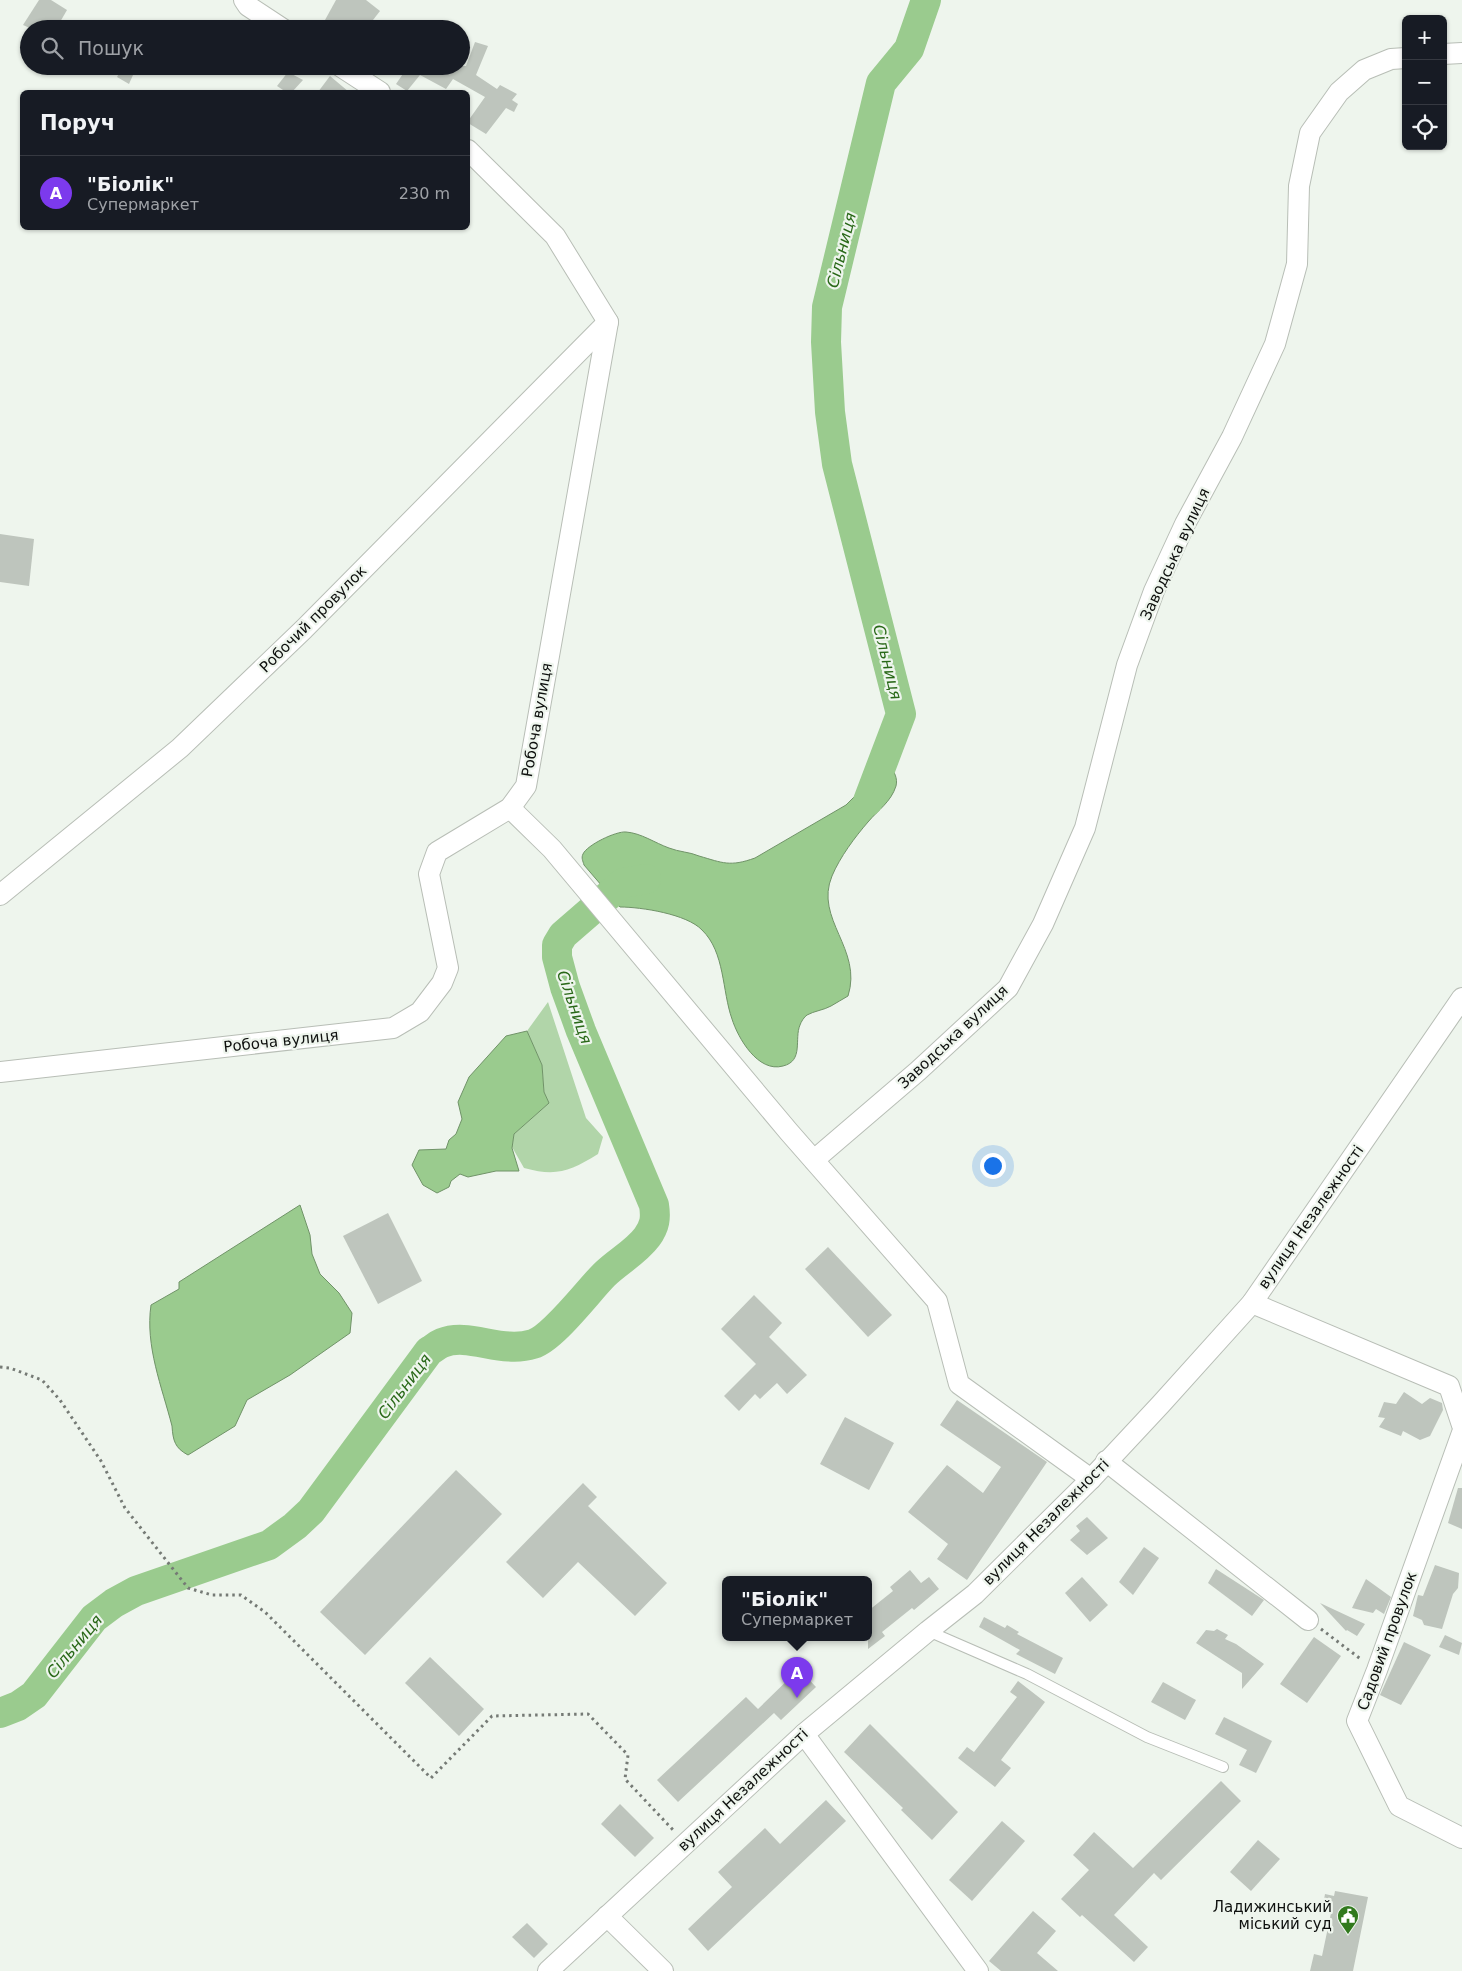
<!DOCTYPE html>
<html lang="uk">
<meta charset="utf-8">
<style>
:root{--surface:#171b24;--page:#242831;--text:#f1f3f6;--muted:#9ea1a6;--line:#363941;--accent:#7c3aed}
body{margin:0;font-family:"DejaVu Sans",sans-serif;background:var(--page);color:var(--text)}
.controls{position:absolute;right:15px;top:15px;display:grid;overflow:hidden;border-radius:8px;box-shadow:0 1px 4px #0004}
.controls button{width:45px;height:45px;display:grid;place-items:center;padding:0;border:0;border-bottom:1px solid var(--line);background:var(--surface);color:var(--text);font:25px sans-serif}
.you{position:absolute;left:992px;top:1165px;width:18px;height:18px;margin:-12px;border:4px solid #fff;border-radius:50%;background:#1a73e8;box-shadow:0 0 0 8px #1a73e833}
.badge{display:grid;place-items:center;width:32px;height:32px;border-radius:50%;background:var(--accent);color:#fff;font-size:16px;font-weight:700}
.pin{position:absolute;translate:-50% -41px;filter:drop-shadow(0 1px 2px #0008)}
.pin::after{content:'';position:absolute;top:26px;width:18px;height:15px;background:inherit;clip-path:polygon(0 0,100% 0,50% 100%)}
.popup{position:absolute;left:722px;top:1576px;width:150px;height:65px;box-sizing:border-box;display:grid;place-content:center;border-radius:8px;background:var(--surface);filter:drop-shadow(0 1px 4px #0005);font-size:16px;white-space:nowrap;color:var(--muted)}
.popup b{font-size:19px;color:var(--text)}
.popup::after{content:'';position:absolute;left:50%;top:100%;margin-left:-10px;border:10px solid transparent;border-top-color:var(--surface)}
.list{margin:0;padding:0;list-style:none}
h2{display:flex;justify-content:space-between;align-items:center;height:65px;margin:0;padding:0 20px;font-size:21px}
h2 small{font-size:16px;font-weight:400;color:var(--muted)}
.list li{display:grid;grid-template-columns:32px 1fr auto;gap:15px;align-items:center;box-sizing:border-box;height:75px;padding:0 20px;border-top:1px solid var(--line)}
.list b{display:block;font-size:19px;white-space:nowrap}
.list p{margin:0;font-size:16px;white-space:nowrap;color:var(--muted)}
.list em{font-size:16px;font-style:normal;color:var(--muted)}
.icon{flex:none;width:28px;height:28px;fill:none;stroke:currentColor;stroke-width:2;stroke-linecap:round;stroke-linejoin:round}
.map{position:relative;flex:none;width:1462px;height:1971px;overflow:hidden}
.search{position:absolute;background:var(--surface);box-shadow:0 1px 4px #0004;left:20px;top:20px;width:450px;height:55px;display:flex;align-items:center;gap:12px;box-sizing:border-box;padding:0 18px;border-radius:28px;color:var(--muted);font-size:19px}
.panel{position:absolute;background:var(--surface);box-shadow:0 1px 4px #0004;left:20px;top:90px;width:450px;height:140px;border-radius:8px}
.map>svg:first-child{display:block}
.green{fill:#b1d5a9}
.water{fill:#9acb8e;stroke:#709368}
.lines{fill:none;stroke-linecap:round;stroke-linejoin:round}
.river{stroke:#9acb8e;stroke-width:30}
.building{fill:#bec5bd}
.lane-casing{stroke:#b8beb6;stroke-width:12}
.street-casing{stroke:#b8beb6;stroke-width:22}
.path{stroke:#757a75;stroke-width:3;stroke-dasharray:2.5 4;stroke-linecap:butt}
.lane{stroke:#fff;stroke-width:10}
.street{stroke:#fff;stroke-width:20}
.labels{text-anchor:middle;stroke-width:4.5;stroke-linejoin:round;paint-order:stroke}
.street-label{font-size:15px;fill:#0e100e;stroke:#eef5ed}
.poi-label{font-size:15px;fill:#0e100e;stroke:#eef5ed;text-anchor:end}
.water-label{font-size:16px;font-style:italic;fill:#296818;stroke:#eef5ed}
</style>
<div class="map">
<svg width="1462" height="1971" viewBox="0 0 1462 1971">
<rect width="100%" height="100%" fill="#eef5ed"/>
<path class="green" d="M548 1002 586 1118 603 1137 598 1154C570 1171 557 1177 524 1168L512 1147 514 1134 549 1103 544 1092 542 1065 527 1031Z"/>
<g class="water">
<path d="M880 761 890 765C894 772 898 778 896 786 891 802 878 810 868 822 855 837 840 857 832 876 814 919 863 949 848 996 842 999 837 1003 831 1006 824 1010 814 1011 807 1015 804 1017 801 1022 800 1025 794 1039 804 1061 783 1066 758 1073 738 1038 732 1019 722 991 725 952 702 930 687 914 641 907 620 907L584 865C583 861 581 858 583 854 587 845 616 831 626 832 641 833 655 843 669 848 679 852 690 852 699 856 723 863 730 867 755 858L846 805 864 787 875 765Z"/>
<polygon points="527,1031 542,1065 544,1092 549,1103 514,1134 512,1148 519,1171 496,1171 468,1177 460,1174 451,1181 449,1187 437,1193 423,1185 412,1165 419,1150 446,1149 449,1140 456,1134 462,1119 458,1102 469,1077 506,1036"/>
<path d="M300 1205 310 1235 312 1254 320 1274 339 1293 352 1313 350 1333 290 1375 247 1400 235 1426 188 1455C175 1448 173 1441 172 1426 162 1387 145 1346 151 1305L179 1289V1282Z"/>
</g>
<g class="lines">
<g class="river">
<polyline points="868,801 901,714 837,464 830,412 826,342 827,307 881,83 909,49 926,0"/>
<path d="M0 1713 18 1706 34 1695 94 1618 114 1603 136 1591 269 1545 295 1526 311 1511 429 1351C433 1349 437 1345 442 1343 469 1332 501 1354 533 1344 553 1338 588 1291 604 1275 617 1262 636 1252 647 1237 655 1226 656 1218 654 1205L581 1031 565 987 557 957V945L563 935 623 883 646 879"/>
</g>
</g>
<g class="building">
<polygon points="39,0 51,0 67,10 56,29 32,29 23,25"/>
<polygon points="336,0 366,0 380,11 366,29 351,29 325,20"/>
<polygon points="475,42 488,46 476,75 497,89 500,85 517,94 512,100 518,104 514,112 506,108 486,134 468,123 468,121 485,97 453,79 446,89 420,75 407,91 396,84 407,68 404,66 466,66"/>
<polygon points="123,66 137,66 129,84 117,77"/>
<polygon points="288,72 303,80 292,92 286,92 277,86"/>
<polygon points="330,76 349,92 318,92"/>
<polygon points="0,534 34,539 29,586 0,582"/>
<polygon points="388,1213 422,1281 378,1304 343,1236"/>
<polygon points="828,1247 892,1315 868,1337 805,1269"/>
<polygon points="754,1295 782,1323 769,1337 807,1375 787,1394 777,1383 760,1399 755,1394 739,1411 724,1396 756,1364 721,1329"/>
<polygon points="1404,1392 1422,1404 1430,1398 1442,1403 1443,1410 1430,1436 1420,1440 1403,1431 1401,1436 1379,1427 1385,1418 1378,1417 1384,1402 1396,1404"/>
<polygon points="957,1400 1047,1462 967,1580 937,1559 948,1544 908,1512 947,1465 983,1493 1001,1467 940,1425"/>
<polygon points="845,1417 894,1443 869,1490 820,1464"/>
<polygon points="456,1470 502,1514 365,1655 320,1612"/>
<polygon points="583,1483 597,1497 588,1506 667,1583 635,1616 578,1562 543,1598 506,1562"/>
<polygon points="1458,1488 1462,1488 1462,1529 1448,1523"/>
<polygon points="1087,1517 1108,1538 1087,1555 1070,1540 1080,1531 1076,1526"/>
<polygon points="1144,1547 1159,1558 1133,1595 1119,1582"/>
<polygon points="1435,1565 1459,1573 1458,1588 1453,1594 1442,1629 1424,1625 1422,1620 1413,1616 1418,1595 1423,1596"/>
<polygon points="1216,1569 1264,1600 1252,1616 1208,1583"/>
<polygon points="910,1570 921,1583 929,1577 939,1589 914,1610 912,1608 882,1632 885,1636 868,1649 868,1611 893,1591 890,1587"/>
<polygon points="1082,1577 1108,1605 1090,1622 1065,1593"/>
<polygon points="1366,1579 1391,1597 1384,1614 1376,1609 1373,1613 1352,1608"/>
<polygon points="1320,1603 1365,1624 1357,1636 1347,1630 1346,1631"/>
<polygon points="984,1617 1005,1628 1007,1625 1019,1632 1017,1634 1063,1658 1055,1674 1016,1654 1020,1650 979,1627"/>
<polygon points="1217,1629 1228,1635 1225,1639 1236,1644 1264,1664 1242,1689 1242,1673 1196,1643 1206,1630 1214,1631"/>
<polygon points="1445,1635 1462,1643 1459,1655 1439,1647"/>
<polygon points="1314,1637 1341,1656 1307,1703 1280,1684"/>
<polygon points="1404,1642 1431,1655 1401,1705 1380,1695"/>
<polygon points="430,1657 484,1709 459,1736 405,1683"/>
<polygon points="799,1669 816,1687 781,1720 774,1713 678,1802 657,1780 746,1697 758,1709"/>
<polygon points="1018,1681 1045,1702 1001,1760 1011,1768 995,1787 958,1758 967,1747 974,1752 1017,1697 1010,1692"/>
<polygon points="1163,1682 1196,1700 1185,1720 1151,1702"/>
<polygon points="1224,1717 1272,1741 1256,1773 1239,1765 1247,1750 1215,1734"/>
<polygon points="870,1724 958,1812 932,1840 901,1810 903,1808 844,1752"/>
<polygon points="1221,1781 1241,1801 1161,1880 1154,1873 1114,1915 1148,1947 1134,1962 1082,1915 1080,1917 1061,1899 1089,1870 1073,1855 1094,1832 1133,1868"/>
<polygon points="826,1800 846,1821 708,1951 688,1929 732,1887 718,1872 765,1828 780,1844"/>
<polygon points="620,1804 654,1838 635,1857 601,1824"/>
<polygon points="1002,1821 1025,1841 972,1901 949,1880"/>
<polygon points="1258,1840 1280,1859 1251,1891 1230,1872"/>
<polygon points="1335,1891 1368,1897 1353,1971 1310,1971 1314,1954 1322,1956 1331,1913 1322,1911 1325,1894 1334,1896"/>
<polygon points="1033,1911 1056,1931 1037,1953 1058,1971 1001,1971 989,1961"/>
<polygon points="527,1923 548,1944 534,1958 512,1937"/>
</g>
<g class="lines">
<g class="lane-casing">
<polyline id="lane" points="928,1631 1027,1674 1147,1737 1223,1767"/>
</g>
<g class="street-casing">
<g id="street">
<polyline points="244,0 248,6 283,29"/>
<polyline points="1443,54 1462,53"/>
<polyline points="340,66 380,92"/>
<polyline points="510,808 552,849 789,1132 937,1301 959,1384 1091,1479"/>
<polyline points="0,895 180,748 304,629 608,322"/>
<polyline points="0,1072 393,1028 420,1012 442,983 448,968 429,874 437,852 510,808 526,786 608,322 555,236 468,150"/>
<polyline points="814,1160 918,1071 1008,988 1043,924 1085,828 1127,665 1154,591 1185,524 1232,437 1275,344 1297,264 1299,186 1310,133 1339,92 1364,70 1391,59 1406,58"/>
<polyline points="1252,1303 1449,1386 1462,1425"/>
<polyline points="1462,1433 1377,1670 1357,1721 1399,1806 1462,1838"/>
<polyline points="1106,1461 1308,1620"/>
<polyline points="804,1734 978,1971"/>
<polyline points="607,1916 663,1971"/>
<polyline points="548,1971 804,1734 928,1631 975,1594 1091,1479 1161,1404 1252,1303 1462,998"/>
</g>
</g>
<g class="path">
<polyline points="0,1367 10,1368 42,1380 60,1400 101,1461 125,1508 188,1588 212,1595 241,1595 265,1612 431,1778 492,1716 588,1714 628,1755 625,1779 675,1832"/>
<polyline points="1321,1629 1362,1660"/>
</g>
<use href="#lane" class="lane"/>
<use href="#street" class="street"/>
</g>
<defs>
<g id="civic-pin" transform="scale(1.125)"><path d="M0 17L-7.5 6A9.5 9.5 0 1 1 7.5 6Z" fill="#31791d" stroke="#eef5ed"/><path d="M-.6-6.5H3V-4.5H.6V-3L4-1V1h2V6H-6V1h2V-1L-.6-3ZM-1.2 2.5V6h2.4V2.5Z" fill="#fff"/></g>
</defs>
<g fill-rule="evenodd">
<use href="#civic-pin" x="1348" y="1916"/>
</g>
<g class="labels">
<g class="street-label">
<text transform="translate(1175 554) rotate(-65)" y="5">Заводська вулиця</text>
<text transform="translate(313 619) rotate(-45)" y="5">Робочий провулок</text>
<text transform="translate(537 720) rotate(-80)" y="5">Робоча вулиця</text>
<text transform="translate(953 1037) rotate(-43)" y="5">Заводська вулиця</text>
<text transform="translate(281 1041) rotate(-6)" y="5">Робоча вулиця</text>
<text transform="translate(1311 1217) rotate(-55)" y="5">вулиця Незалежності</text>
<text transform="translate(1046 1522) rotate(-45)" y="5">вулиця Незалежності</text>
<text transform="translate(1387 1641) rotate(-70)" y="5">Садовий провулок</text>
<text transform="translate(743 1790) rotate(-43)" y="5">вулиця Незалежності</text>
</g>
<g class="poi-label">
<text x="1332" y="1912">Ладижинський<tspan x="1332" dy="17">міський суд</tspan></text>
</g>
<g class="water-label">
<text transform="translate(841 250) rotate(-76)" y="6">Сільниця</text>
<text transform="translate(888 662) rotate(76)" y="6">Сільниця</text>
<text transform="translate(575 1007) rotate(71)" y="6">Сільниця</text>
<text transform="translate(404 1386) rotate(-53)" y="6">Сільниця</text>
<text transform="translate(74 1646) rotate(-50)" y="6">Сільниця</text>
</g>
</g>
</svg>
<div class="controls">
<button>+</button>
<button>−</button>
<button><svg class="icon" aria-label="locate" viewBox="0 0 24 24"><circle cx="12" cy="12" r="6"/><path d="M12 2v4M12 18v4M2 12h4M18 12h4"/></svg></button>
</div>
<div class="you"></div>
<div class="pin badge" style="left:797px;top:1698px">A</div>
<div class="popup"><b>&quot;Біолік&quot;</b>Супермаркет</div>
<div class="search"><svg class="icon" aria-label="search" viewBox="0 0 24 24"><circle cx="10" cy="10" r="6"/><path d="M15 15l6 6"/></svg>Пошук</div>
<section class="panel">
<h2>Поруч<small></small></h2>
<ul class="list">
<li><span class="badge">A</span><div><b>&quot;Біолік&quot;</b><p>Супермаркет</p></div><em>230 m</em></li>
</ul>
</section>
</div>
